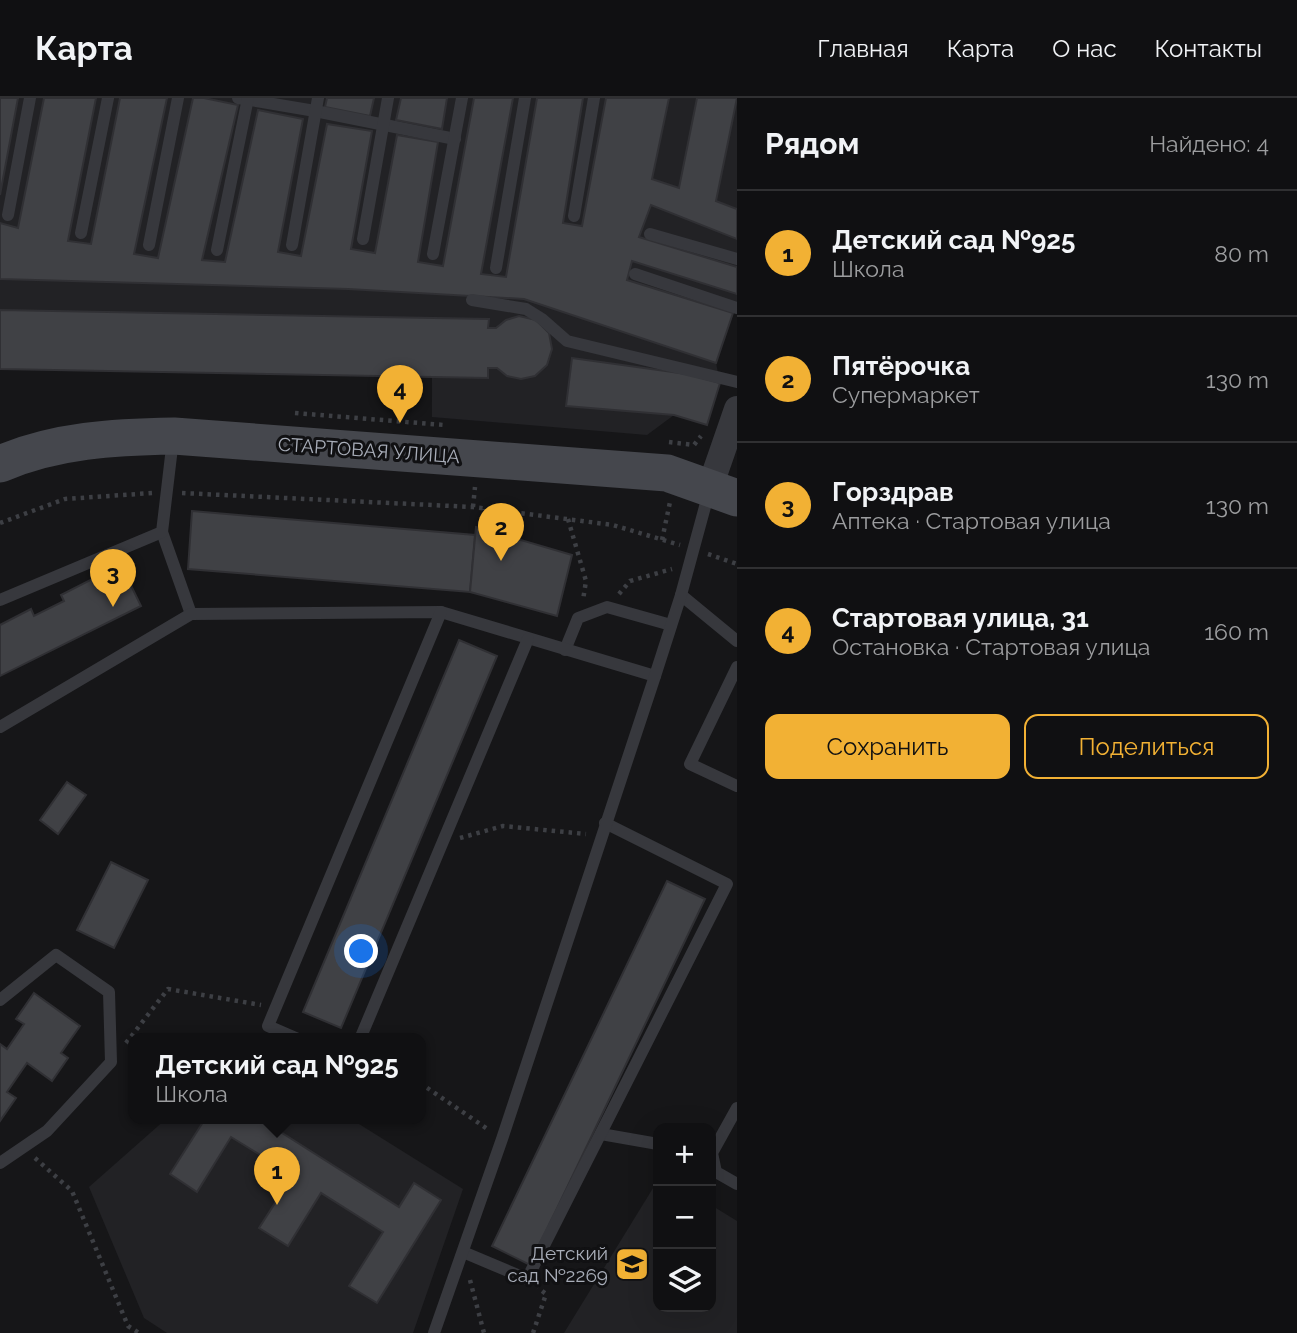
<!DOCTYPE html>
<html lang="ru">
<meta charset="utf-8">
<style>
:root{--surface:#101012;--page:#19191b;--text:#f1f3f6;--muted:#9c9d9f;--line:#303032;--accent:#f2b134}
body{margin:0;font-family:Raleway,sans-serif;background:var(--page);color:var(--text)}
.controls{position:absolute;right:21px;bottom:21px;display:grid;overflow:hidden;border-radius:14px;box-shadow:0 7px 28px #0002}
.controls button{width:63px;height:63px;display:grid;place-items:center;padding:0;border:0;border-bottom:2px solid var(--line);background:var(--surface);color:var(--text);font:35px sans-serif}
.you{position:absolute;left:362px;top:854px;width:24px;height:24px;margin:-18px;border:5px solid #fff;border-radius:50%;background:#1a73e8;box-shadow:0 0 0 10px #1a73e833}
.badge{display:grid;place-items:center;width:46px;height:46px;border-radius:50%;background:var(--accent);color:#111;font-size:23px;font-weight:700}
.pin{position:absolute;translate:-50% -58px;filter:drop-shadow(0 2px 4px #0008)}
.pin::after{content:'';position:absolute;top:37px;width:24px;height:21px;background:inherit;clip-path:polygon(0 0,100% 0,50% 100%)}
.popup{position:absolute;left:128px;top:935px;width:298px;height:91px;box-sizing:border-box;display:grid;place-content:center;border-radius:14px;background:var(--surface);filter:drop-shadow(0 2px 5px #0005);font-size:23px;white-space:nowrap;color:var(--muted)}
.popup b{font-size:26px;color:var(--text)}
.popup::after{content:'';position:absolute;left:50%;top:100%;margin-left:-14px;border:14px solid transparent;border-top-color:var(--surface)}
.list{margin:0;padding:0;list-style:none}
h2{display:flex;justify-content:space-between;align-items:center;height:91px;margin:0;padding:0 28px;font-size:30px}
h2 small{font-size:23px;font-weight:400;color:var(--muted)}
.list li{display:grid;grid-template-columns:46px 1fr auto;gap:21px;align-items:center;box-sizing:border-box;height:126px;padding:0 28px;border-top:2px solid var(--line)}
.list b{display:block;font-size:26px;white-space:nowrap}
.list p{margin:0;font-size:23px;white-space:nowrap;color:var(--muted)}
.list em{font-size:23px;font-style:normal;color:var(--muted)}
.actions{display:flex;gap:14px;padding:21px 28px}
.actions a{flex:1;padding:16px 0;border:2px solid var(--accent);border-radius:14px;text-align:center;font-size:24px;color:var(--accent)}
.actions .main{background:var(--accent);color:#111}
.icon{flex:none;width:38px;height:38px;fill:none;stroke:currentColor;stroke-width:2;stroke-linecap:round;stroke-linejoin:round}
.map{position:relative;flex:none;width:737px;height:1235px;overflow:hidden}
header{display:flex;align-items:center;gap:42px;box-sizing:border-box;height:98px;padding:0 35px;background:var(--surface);border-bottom:2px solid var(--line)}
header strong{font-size:33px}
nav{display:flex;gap:38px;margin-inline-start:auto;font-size:24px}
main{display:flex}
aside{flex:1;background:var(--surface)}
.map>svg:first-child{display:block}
.built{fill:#222225}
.building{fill:#404145;stroke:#303034;stroke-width:2}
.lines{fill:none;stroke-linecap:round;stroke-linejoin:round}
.path{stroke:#3d3f44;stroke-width:4.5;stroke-dasharray:3.5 5;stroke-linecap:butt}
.lane{stroke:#37383d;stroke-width:12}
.street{stroke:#37383d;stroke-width:26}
.secondary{stroke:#45474d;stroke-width:37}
.labels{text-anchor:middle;stroke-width:6;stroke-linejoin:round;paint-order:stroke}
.street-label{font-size:19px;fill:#a8adb8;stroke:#111113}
.poi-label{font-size:19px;fill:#a8adb8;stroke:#111113;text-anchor:end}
</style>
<header>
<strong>Карта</strong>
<nav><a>Главная</a><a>Карта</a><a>О нас</a><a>Контакты</a></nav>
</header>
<main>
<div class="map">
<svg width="737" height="1235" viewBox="0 0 737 1235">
<rect width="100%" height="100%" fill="#161618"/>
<g class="built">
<polygon points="0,0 737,0 737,204 716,265 720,285 707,327 674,317 647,337 432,319 432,278 0,271"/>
<polygon points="166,1021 351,1021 463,1091 413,1235 167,1235 144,1220 89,1089"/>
<polygon points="658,1082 658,1209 711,1209 711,1107 737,1123 737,1235 564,1235"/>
</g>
<g class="building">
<polygon points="0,0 18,0 0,97"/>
<polygon points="44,0 96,0 68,143 91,146 120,0 167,0 134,156 158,160 193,0 204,0 238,7 202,162 225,164 258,12 303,21 278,154 301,158 327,26 372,33 351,151 375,155 397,37 438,44 418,164 443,168 474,0 513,0 481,176 506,179 537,0 583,0 563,125 582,128 606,0 669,0 652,81 679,90 697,0 737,0 716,103 737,111 737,141 651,107 639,139 737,169 737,196 632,163 627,182 733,215 716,265 524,201 348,191 0,181 0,125 18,130"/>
<polygon points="327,0 374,0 370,18 325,9"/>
<polygon points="401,0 447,0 442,31 396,22"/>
<polygon points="0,212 489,221 488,230 496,230 506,222 519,218 536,222 549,235 552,251 547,267 535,278 521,281 507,278 497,270 488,270 488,280 0,271"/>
<polygon points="572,260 687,276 720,285 707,327 674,317 566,308"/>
<polygon points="192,413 475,437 470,494 188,471"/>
<polygon points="476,429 572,457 557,518 470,494"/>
<polygon points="124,473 141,508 0,578 0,527 31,511 34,518 64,503 61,497 100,477 103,483"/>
<polygon points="459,542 497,558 341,930 303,914"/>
<polygon points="67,684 86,697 58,736 40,722"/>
<polygon points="111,764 148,782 114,850 77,832"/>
<polygon points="667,783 705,801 530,1167 492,1148"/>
<polygon points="34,895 80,928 61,955 68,960 52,983 27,965 7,994 16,1000 0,1023 0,946 7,951 24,926 16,921"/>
<polygon points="205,1021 260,1021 399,1109 414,1085 441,1102 377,1205 349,1188 383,1134 321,1095 288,1148 259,1130 293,1077 231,1039 197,1094 170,1076"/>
</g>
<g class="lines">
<g class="path">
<polyline points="295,315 444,327"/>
<polyline points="669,344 694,347 701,338"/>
<polyline points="182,395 473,409 613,427 680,447"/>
<polyline points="473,409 475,389"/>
<polyline points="568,421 586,483 583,502"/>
<polyline points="0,425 65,401 152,395"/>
<polyline points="482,429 484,411"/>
<polyline points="662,442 670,404"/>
<polyline points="708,456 737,466"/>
<polyline points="619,496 630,483 672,471"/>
<polyline points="460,740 503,728 586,736"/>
<polyline points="126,945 168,891 261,907"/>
<polyline points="420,985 489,1032"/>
<polyline points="35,1060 72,1093 128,1228 139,1235"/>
<polyline points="470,1182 484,1235"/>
<polyline points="533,1235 546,1196 538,1190"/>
</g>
<g class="lane">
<polyline points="238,0 315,13 455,41"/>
<polyline points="8,117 30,0"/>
<polyline points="574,118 594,0"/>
<polyline points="81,135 108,0"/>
<polyline points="650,136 737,161"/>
<polyline points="363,141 388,0"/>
<polyline points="149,147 178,0"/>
<polyline points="292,147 318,0"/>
<polyline points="217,152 248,0"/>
<polyline points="433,156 462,0"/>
<polyline points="496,170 525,0"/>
<polyline points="635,176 737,210"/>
<polyline points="472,202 526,211 542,221 567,243 737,284"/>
<polyline points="162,434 191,516"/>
<polyline points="681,497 737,543"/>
<polyline points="0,502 162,434 173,341"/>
<polyline points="565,552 578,520 607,509 671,527"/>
<polyline points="737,569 690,666 737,688"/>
<polyline points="0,629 191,516 441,514 655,578"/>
<polyline points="0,902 56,857 109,894 111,964 47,1033 0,1065"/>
<polyline points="298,941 268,928 441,514"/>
<polyline points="360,941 528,541"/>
<polyline points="737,1010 712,1055 716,1074 737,1086"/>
<polyline points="601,1036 658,1046"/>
<polyline points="463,1154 527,1181 727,786 605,725"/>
<polyline points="434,1235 502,1041 655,578 681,497 709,394"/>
</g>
<polyline class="street" points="710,389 737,311"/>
<path class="secondary" d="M0 366C55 342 115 339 174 338L667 375 737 400"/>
</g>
<defs>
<g id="school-square" transform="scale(1.75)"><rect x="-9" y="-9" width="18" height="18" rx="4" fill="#f2b134" stroke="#111113"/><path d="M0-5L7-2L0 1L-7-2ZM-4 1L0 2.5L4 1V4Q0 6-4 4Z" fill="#111"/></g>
</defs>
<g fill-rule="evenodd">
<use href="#school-square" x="632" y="1166"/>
</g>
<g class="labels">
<g class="street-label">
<text transform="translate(369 352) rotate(4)" y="7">СТАРТОВАЯ УЛИЦА</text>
</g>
<g class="poi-label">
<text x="608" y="1162">Детский<tspan x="608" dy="22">сад №2269</tspan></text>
</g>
</g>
</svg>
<div class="controls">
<button>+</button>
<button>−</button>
<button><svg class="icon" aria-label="layers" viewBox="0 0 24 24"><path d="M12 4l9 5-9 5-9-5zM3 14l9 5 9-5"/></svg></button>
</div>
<div class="you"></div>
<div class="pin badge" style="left:277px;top:1107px">1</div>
<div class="popup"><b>Детский сад №925</b>Школа</div>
<div class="pin badge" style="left:501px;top:463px">2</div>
<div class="pin badge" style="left:113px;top:509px">3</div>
<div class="pin badge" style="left:400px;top:325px">4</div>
</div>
<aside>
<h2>Рядом<small>Найдено: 4</small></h2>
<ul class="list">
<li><span class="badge">1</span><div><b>Детский сад №925</b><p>Школа</p></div><em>80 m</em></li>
<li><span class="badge">2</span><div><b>Пятёрочка</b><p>Супермаркет</p></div><em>130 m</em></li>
<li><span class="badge">3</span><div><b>Горздрав</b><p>Аптека · Стартовая улица</p></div><em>130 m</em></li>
<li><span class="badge">4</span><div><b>Стартовая улица, 31</b><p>Остановка · Стартовая улица</p></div><em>160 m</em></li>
</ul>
<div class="actions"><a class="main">Сохранить</a><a>Поделиться</a></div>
</aside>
</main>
